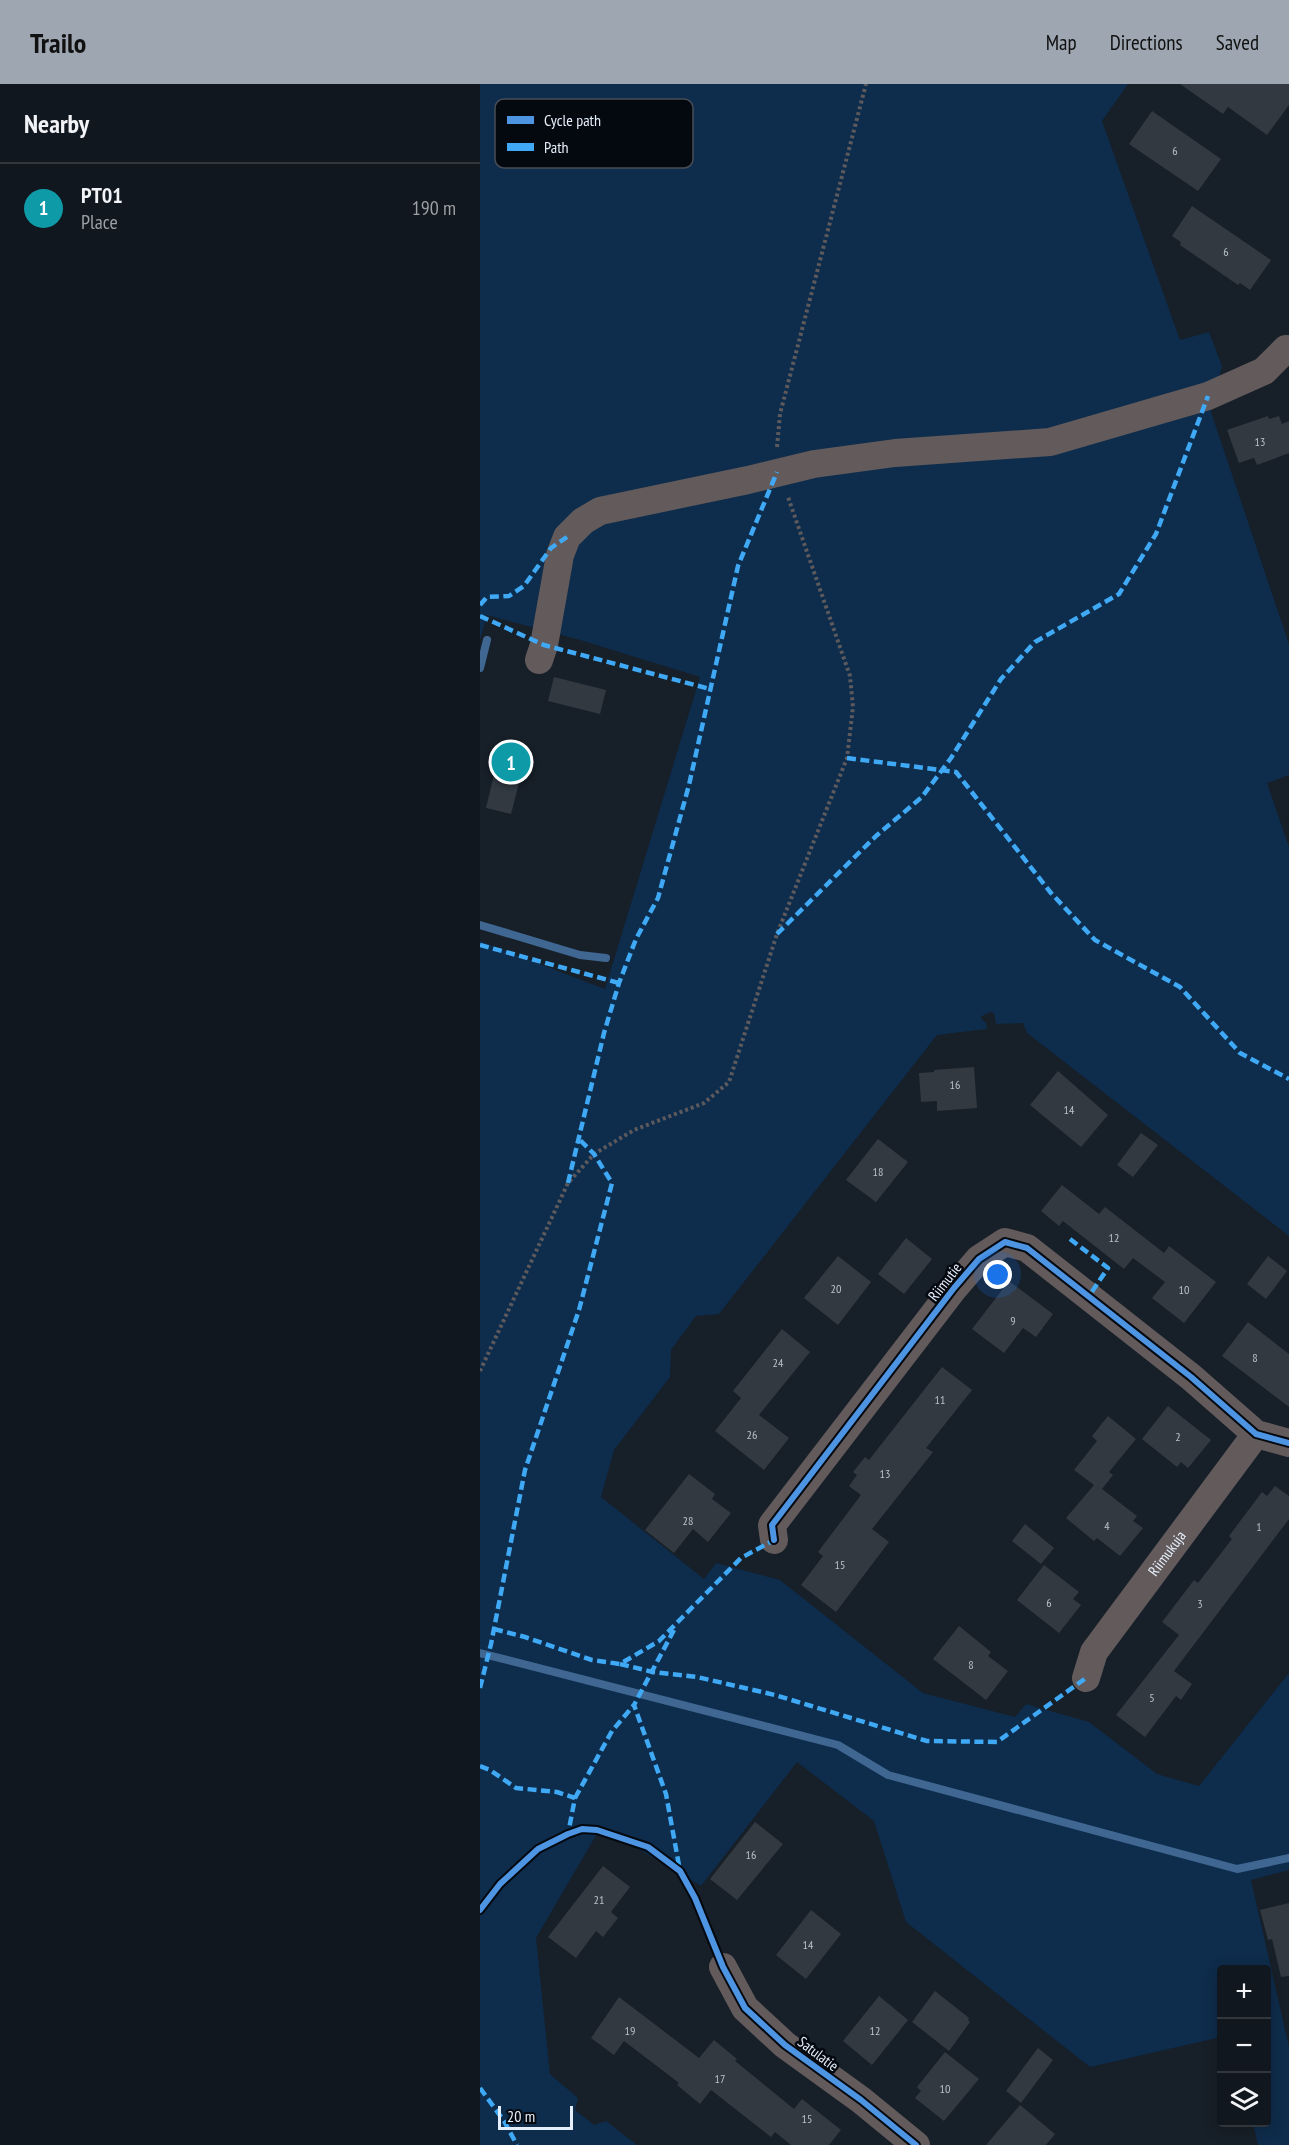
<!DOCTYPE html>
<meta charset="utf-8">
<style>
:root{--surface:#11171e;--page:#1e242b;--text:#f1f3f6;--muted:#9c9fa4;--line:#30363c;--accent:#9da6b1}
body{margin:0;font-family:"PT Sans Narrow",sans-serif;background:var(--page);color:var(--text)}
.controls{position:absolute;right:18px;bottom:18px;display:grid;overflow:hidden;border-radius:6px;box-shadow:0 3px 15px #0003}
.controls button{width:54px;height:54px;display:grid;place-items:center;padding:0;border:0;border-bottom:2px solid var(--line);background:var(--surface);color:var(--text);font:30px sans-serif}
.scale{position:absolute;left:18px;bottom:15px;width:75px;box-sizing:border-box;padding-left:6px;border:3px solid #e5effb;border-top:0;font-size:16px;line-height:21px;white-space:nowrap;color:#e5effb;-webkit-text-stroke:4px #04080f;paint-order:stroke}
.you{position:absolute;left:518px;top:1191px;width:21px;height:21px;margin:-15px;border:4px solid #fff;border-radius:50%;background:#1a73e8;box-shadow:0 0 0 9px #1a73e833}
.badge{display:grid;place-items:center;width:39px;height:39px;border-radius:50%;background:var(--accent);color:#fff;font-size:20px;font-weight:700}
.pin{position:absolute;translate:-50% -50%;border:3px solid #fff;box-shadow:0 2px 6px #0006}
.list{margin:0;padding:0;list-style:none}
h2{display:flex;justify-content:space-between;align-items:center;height:78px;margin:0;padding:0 24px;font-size:26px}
h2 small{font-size:20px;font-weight:400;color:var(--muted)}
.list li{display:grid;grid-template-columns:39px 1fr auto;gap:18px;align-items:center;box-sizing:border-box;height:90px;padding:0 24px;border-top:2px solid var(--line)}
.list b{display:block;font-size:22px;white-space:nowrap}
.list p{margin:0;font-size:20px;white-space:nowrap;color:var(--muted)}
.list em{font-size:20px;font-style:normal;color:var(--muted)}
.icon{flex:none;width:33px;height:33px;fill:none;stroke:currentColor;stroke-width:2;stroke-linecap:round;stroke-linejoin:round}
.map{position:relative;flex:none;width:809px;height:2061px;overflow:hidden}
header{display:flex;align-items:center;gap:36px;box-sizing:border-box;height:84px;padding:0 30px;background:var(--accent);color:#111}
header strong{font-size:28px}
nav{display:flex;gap:33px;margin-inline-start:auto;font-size:21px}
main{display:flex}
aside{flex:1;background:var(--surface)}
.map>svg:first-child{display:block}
.green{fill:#0e2c4b}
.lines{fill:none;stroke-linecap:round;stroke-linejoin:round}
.stream{stroke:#3f6792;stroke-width:8}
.building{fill:#323941}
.path{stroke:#5d5a5e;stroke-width:4;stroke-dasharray:3 3;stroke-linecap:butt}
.minor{stroke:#625a5b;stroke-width:28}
.quiet{stroke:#3fa9f5;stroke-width:4.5;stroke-dasharray:9 4.5;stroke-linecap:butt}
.cycleway-casing{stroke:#04080f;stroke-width:10}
.cycleway{stroke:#4d94e3;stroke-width:6}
.labels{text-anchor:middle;stroke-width:5;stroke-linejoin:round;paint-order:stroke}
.number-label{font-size:12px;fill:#b8c2cc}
.street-label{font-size:15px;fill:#e5effb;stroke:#04080f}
.key{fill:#04080f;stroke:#484d56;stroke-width:1.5}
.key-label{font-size:16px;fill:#e5effb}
</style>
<header>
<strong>Trailo</strong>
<nav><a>Map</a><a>Directions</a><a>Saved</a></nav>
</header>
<main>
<aside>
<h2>Nearby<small></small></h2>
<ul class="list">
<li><span class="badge" style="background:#0f9aa8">1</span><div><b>PT01</b><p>Place</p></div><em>190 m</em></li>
</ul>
</aside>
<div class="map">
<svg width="809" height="2061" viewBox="0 0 809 2061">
<rect width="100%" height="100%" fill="#171f28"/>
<polygon class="green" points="0,0 648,0 622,37 700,256 729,248 742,282 731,328 809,560 809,691 787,699 809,763 809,1152 547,949 543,939 516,940 514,929 510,928 500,933 506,939 507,945 457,951 239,1230 216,1232 191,1266 190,1293 134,1366 121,1413 224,1495 236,1479 300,1496 443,1609 535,1633 546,1620 609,1638 677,1690 719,1702 809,1589 809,1786 771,1796 809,1963 809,2061 778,2061 773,2039 786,2038 786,1886 742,1886 741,1953 610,1983 426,1838 394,1737 317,1678 221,1802 121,1743 56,1854 70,1990 98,2014 95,2026 114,2041 126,2037 157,2061 0,2061 0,857 125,905 220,593 100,556 7,531 0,556"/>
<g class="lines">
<g class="stream">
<polyline points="0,584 7,556"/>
<polyline points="0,841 100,871 126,874"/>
<polyline points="0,1569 358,1661 408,1691 757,1785 809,1774"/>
</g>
</g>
<g class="building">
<polygon points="700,0 809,0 809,21 787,51 748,23 743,30"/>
<polygon points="672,27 741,75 718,107 649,60"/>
<polygon points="712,122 791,176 770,206 760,199 758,201 700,161 701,158 692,152"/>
<polygon points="788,332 789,335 799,332 802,340 809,337 809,369 777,381 774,374 759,379 747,346"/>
<polygon points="74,593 126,606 120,630 68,617"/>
<polygon points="22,657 48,664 31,730 6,724"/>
<polygon points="494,983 497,1024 457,1027 457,1017 441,1018 439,989 454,988 454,986"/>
<polygon points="578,987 628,1031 601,1063 550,1021"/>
<polygon points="661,1049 678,1061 653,1093 637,1081"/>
<polygon points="398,1055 428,1078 396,1118 366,1096"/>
<polygon points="582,1101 619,1130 625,1123 684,1169 689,1162 736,1198 704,1239 672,1214 685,1198 653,1174 644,1185 583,1137 579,1142 561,1127"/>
<polygon points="426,1154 452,1175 424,1210 398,1190"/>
<polygon points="358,1172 391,1198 358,1241 324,1214"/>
<polygon points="788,1172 807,1187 786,1215 767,1200"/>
<polygon points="529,1197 573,1230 556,1253 543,1244 524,1269 492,1245"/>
<polygon points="768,1238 809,1270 809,1323 742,1272"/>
<polygon points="302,1245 330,1268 279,1331 309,1354 284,1386 235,1347 261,1314 253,1307"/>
<polygon points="462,1283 492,1306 446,1364 453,1368 392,1445 409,1458 356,1528 321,1501 343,1472 338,1468 381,1411 369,1402 377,1391 373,1388 385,1373 389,1376"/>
<polygon points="688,1322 731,1356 708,1384 701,1378 697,1383 662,1355"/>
<polygon points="628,1332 656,1355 629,1388 633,1391 622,1405 657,1432 653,1437 663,1444 640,1472 617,1454 614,1457 586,1434 614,1401 594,1386 617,1357 612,1352"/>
<polygon points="209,1390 235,1410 232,1415 251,1429 228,1458 213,1445 194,1469 165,1446"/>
<polygon points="795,1402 809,1412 809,1435 694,1587 712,1600 701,1616 696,1612 665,1653 636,1631 699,1551 682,1538 714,1496 718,1499 752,1455 749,1452 782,1408 787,1412"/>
<polygon points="545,1440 574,1464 561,1480 532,1457"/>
<polygon points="564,1481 599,1508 593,1515 601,1521 579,1549 537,1516"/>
<polygon points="479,1542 511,1568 508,1572 528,1587 506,1616 453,1575"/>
<polygon points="275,1738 303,1760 257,1816 230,1795"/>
<polygon points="123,1782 150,1803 131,1828 138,1834 123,1853 116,1847 96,1874 68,1853"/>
<polygon points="809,1819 809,1892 801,1893 792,1855 788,1856 780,1826"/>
<polygon points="331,1826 361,1850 326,1895 296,1871"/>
<polygon points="455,1907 489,1934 488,1936 490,1938 469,1967 432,1938"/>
<polygon points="399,1912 428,1936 392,1981 363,1957"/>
<polygon points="139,1913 219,1974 234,1956 257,1975 255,1977 314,2025 322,2015 361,2046 349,2061 311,2061 295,2048 291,2053 231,2006 220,2020 197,2001 199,1999 144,1957 134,1971 111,1954"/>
<polygon points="558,1964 573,1976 541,2019 526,2007"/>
<polygon points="465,1968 499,1995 464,2037 435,2014 441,2007 437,2003"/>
<polygon points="540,2021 575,2050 566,2061 506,2061"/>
</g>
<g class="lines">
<g class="path">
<polyline points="297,363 300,330 386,0"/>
<polyline points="0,1287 88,1099 114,1070 154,1046 224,1019 249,998 297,850 367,674 373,623 370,592 308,413"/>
</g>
<g class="minor">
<polyline points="59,576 64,561 80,471 87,453 103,437 120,427 268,396 334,380 415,369 570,358 728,312 784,287 806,265 809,265"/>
<polyline points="294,1456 292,1441 474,1204 499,1175 525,1158 547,1164 711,1293 776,1350 809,1359"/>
<path id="s1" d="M606 1594 614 1568 776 1350"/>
<polyline points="243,1883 265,1924 305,1961 381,2016 436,2061"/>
</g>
<g class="quiet">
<polyline points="0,521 7,513 29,512 44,502 71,464 87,453"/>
<polyline points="0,532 64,561 230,605"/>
<polyline points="367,674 476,688 571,809 615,856 700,903 760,969 809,995"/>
<polyline points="297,850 396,752 442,713 471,674 521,595 555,558 639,510 676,450 728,312"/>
<polyline points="0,861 139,899"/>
<polyline points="88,1099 124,949 139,899 156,855 178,814 209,701 258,482 297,388"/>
<polyline points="590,1155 628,1184 609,1212"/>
<polyline points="14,1545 45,1553 112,1576 140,1580 179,1557 261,1474 294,1456"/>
<polyline points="194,1546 154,1621 186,1710 200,1787"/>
<polyline points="140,1580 173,1588 217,1593 295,1611 447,1657 517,1658 606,1594"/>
<polyline points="0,1604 11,1560 45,1386 99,1226 132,1099 114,1070 99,1055"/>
<polyline points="0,1682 10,1686 36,1704 77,1708 95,1714 88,1750"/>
<polyline points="95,1714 132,1647 154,1621"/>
<polyline points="0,2004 24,2037 37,2061"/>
</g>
<g class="cycleway-casing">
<g id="cycleway">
<polyline points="294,1456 292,1441 474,1204 499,1175 525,1158 547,1164 711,1293 776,1350 809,1359"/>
<polyline points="0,1826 20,1800 58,1765 88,1750 102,1745 117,1746 168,1763 200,1787 215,1814 243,1883 265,1924 305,1961 381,2016 436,2061"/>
</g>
</g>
<use href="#cycleway" class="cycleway"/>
</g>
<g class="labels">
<g class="number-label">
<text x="695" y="71">6</text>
<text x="746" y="172">6</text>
<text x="780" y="362">13</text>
<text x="475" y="1005">16</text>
<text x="589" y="1030">14</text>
<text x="398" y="1092">18</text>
<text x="634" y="1158">12</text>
<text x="356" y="1209">20</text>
<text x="704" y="1210">10</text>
<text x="533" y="1241">9</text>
<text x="775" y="1278">8</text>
<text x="298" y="1283">24</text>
<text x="460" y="1320">11</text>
<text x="272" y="1355">26</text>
<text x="698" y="1357">2</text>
<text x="405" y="1394">13</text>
<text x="208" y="1441">28</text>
<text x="627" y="1446">4</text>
<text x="779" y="1447">1</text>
<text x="360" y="1485">15</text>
<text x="569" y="1523">6</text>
<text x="720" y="1524">3</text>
<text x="491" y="1585">8</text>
<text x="672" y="1618">5</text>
<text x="271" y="1775">16</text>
<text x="119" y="1820">21</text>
<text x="328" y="1865">14</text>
<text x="150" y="1951">19</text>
<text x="395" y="1951">12</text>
<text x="240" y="1999">17</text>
<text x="465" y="2009">10</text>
<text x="327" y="2039">15</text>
</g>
<g class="street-label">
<text transform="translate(465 1198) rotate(-52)" y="5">Riimutie</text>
<text dy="5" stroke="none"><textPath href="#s1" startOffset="150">Riimukuja</textPath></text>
<text transform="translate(338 1970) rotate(37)" y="5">Satulatie</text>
</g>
</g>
<rect x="15" y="15" width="198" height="69" rx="9" class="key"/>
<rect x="27" y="32" width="27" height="8" fill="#4d94e3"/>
<rect x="27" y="59" width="27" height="8" fill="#3fa9f5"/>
<g class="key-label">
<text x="64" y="42">Cycle path</text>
<text x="64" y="69">Path</text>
</g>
</svg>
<div class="controls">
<button>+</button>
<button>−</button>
<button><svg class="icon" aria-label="layers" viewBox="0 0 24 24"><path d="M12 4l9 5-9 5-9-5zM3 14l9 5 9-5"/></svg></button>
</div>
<div class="scale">20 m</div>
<div class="you"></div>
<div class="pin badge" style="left:31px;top:678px;background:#0f9aa8">1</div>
</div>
</main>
